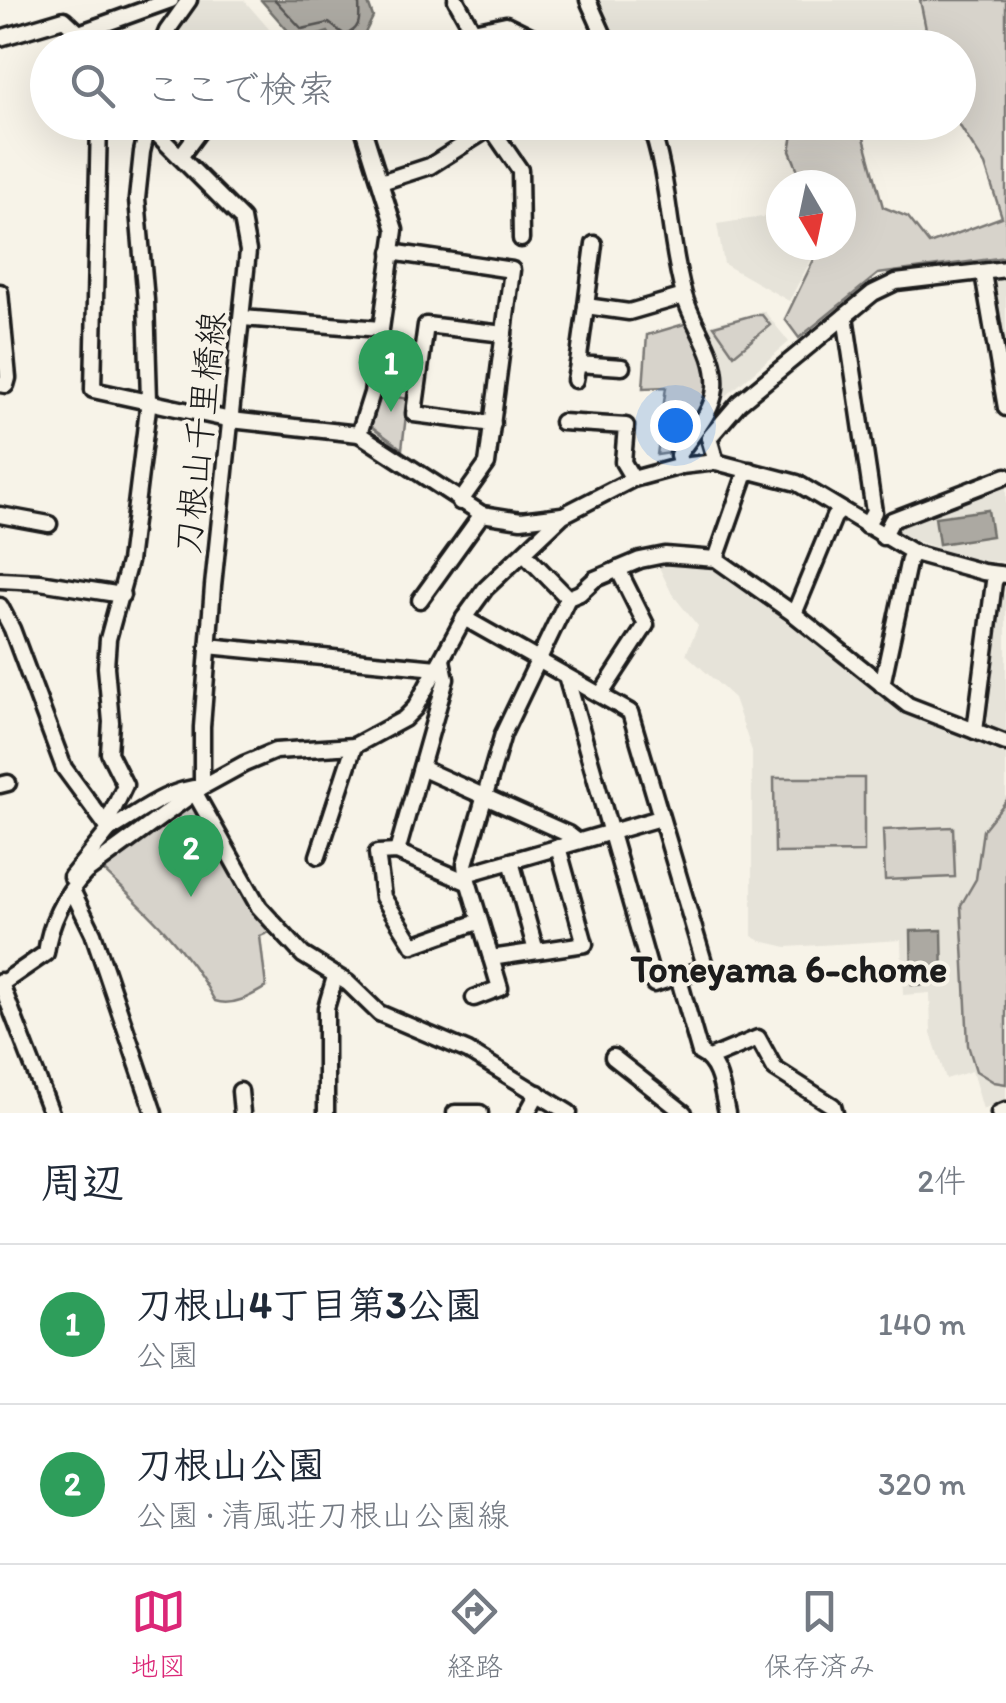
<!DOCTYPE html>
<html lang="ja">
<meta charset="utf-8">
<style>
:root{--surface:#fff;--page:#f6f6f7;--text:#1f2937;--muted:#747a83;--line:#e0e1e3;--accent:#db2777}
body{margin:0;font-family:Itim,"Klee One",sans-serif;background:var(--page);color:var(--text)}
.compass{position:absolute;left:766px;top:170px;width:90px;height:90px;border-radius:50%;background:var(--surface);box-shadow:0 10px 40px #0002;rotate:171deg}
.you{position:absolute;left:675px;top:425px;width:35px;height:35px;margin:-25px;border:8px solid #fff;border-radius:50%;background:#1a73e8;box-shadow:0 0 0 15px #1a73e833}
.badge{display:grid;place-items:center;width:65px;height:65px;border-radius:50%;background:var(--accent);color:#fff;font-size:32px;font-weight:700}
.pin{position:absolute;translate:-50% -82px;filter:drop-shadow(0 2px 5px #0008)}
.pin::after{content:'';position:absolute;top:52px;width:35px;height:30px;background:inherit;clip-path:polygon(0 0,100% 0,50% 100%)}
.list{margin:0;padding:0;list-style:none}
h2{display:flex;justify-content:space-between;align-items:center;height:130px;margin:0;padding:0 40px;font-size:42px}
h2 small{font-size:32px;font-weight:400;color:var(--muted)}
.list li{display:grid;grid-template-columns:65px 1fr auto;gap:30px;align-items:center;box-sizing:border-box;height:160px;padding:0 40px;border-top:2px solid var(--line)}
.list b{display:block;font-size:38px;white-space:nowrap}
.list p{margin:0;font-size:32px;white-space:nowrap;color:var(--muted)}
.list em{font-size:32px;font-style:normal;color:var(--muted)}
.icon{flex:none;width:55px;height:55px;fill:none;stroke:currentColor;stroke-width:2;stroke-linecap:round;stroke-linejoin:round}
.map{position:relative;flex:none;width:1006px;height:1113px;overflow:hidden}
.search{position:absolute;background:var(--surface);box-shadow:0 10px 40px #0002;left:30px;right:30px;top:30px;height:110px;display:flex;align-items:center;gap:25px;box-sizing:border-box;padding:0 35px;border-radius:55px;color:var(--muted);font-size:38px}
.sheet{height:450px;background:var(--surface)}
nav{display:flex;justify-content:space-around;align-items:center;box-sizing:border-box;height:140px;border-top:2px solid var(--line);background:var(--surface);font-size:28px;color:var(--muted)}
nav a{display:grid;justify-items:center;gap:5px}
nav .on{color:var(--accent)}
.map>svg:first-child{display:block}
.built{fill:#e6e3d9}
.green{fill:#d7d3cb;stroke:#7a7874;stroke-width:2.5}
.water{fill:#aca9a2;stroke:#72716c;stroke-width:2.5}
.lines{fill:none;stroke-linecap:round;stroke-linejoin:round}
.shore{stroke:#565452;stroke-width:2.5}
.minor-casing{stroke:#1c1c1c;stroke-width:21}
.minor{stroke:#f7f3e8;stroke-width:14}
.labels{text-anchor:middle;stroke-width:8;stroke-linejoin:round;paint-order:stroke}
.street-label{font-size:35px;fill:#1c1c1c;stroke:#f7f3e8}
.neighbourhood-label{font-size:38px;font-weight:bold;fill:#1c1c1c;stroke:#f7f3e8}
</style>
<div class="map">
<svg width="1006" height="1113" viewBox="0 0 1006 1113">
<rect width="100%" height="100%" fill="#f7f3e8"/>
<filter id="ink" filterUnits="userSpaceOnUse"><feTurbulence type="fractalNoise" baseFrequency=".01" numOctaves="2"/><feDisplacementMap in="SourceGraphic" scale="20" xChannelSelector="R" yChannelSelector="G"/><feConvolveMatrix kernelMatrix="1 2 1 2 8 2 1 2 1" color-interpolation-filters="sRGB"/></filter>
<g filter="url(#ink)">
<g class="built">
<polygon points="199,0 244,0 281,43 275,48 168,47"/>
<polygon points="593,0 914,0 919,1 927,42 905,47 894,33 833,47 617,47"/>
<polygon points="781,214 781,245 819,245 789,301 724,264 717,224"/>
<polygon points="1006,275 1006,367 992,282 999,276"/>
<polygon points="764,311 789,342 726,396 720,392 704,326"/>
<polygon points="1006,483 1006,562 973,560 896,534 895,527"/>
<polygon points="657,563 714,568 783,614 904,710 1006,750 1006,1099 983,1109 972,1071 946,1079 931,1033 930,993 903,995 901,940 787,947 761,941 752,936 752,751 734,698 686,654 698,626 672,594"/>
<polygon points="1006,593 1006,737 989,731 984,722 999,597"/>
</g>
<g class="green">
<polygon points="920,0 1006,0 1006,257 878,274 799,338 785,319 821,245 841,245 841,185 804,185 790,151 795,123 860,123 883,207 908,217 929,244 1002,217 985,165 958,123 958,48 920,47 929,44"/>
<polygon points="753,315 762,315 770,325 734,355 714,326"/>
<polygon points="691,322 712,380 705,404 670,453 657,455 666,387 643,388 647,335"/>
<polygon points="381,394 408,399 402,449 371,426"/>
<polygon points="774,778 864,778 864,852 775,853"/>
<polygon points="1006,801 1006,1084 994,1082 976,1071 968,1045 961,905 976,879 983,830"/>
<path d="M187 805 197 808 280 928 260 936 266 987C251 996 233 1007 215 1001 185 946 147 911 102 869Z"/>
<polygon points="953,827 955,877 885,880 883,830"/>
</g>
<g class="water">
<polygon points="261,0 367,0 373,17 362,39 337,47 328,32 298,42"/>
<polygon points="988,510 992,536 939,544 935,517"/>
<polygon points="942,930 943,984 912,985 911,931"/>
</g>
<g class="lines">
<path class="shore" d="M275 0 302 29 329 23 345 35C363 28 359 17 359 0"/>
<g class="minor-casing">
<g id="minor">
<polyline points="456,0 473,31 459,42 459,48"/>
<polyline points="588,0 609,47"/>
<polyline points="473,31 506,24 549,45 605,40"/>
<polyline points="0,38 64,19 79,33"/>
<polyline points="86,48 79,33 171,0"/>
<polyline points="160,48 167,31 189,0"/>
<polyline points="99,122 93,390 231,420 359,434 372,393 395,230 361,122"/>
<polyline points="487,122 520,170 521,239"/>
<path d="M649 122C670 178 668 238 684 295 693 327 718 353 715 388 713 413 691 435 678 455L681 466"/>
<polyline points="180,157 206,122"/>
<polyline points="381,182 430,166 490,128"/>
<polyline points="594,244 586,306 629,312 684,296"/>
<polyline points="391,252 512,270 487,464 460,502"/>
<polyline points="983,273 1006,408"/>
<polyline points="0,292 8,378 6,385 0,384"/>
<polyline points="586,306 578,364 622,367"/>
<polyline points="845,316 874,512 866,526"/>
<polyline points="243,318 380,329"/>
<polyline points="575,380 578,364"/>
<polyline points="562,422 626,426 623,462 633,479"/>
<polyline points="493,424 414,414 415,406 426,325 504,334"/>
<polyline points="359,434 482,514 521,520 562,515"/>
<polyline points="716,462 709,438 739,403 873,293 896,282 1006,269"/>
<polyline points="0,515 49,524"/>
<polyline points="883,537 892,520 1006,476"/>
<polyline points="525,554 568,598"/>
<polyline points="716,559 745,476 750,470"/>
<polyline points="0,580 40,582 122,595"/>
<polyline points="420,600 482,514"/>
<polyline points="0,606 12,629 64,768 106,825"/>
<polyline points="794,614 834,517 840,511"/>
<polyline points="464,618 630,712 706,969 678,976"/>
<polyline points="208,646 437,668"/>
<path d="M567 679 654 984 678 976 700 1053C721 1063 722 1092 727 1113"/>
<polyline points="882,685 909,559 914,553"/>
<polyline points="601,694 646,625 618,569"/>
<polyline points="975,731 994,582 998,574"/>
<polyline points="423,769 568,834 577,841"/>
<polyline points="0,785 8,783"/>
<polyline points="195,793 259,907 303,955 348,983 379,1013 468,1051 569,1113"/>
<path d="M109 830C141 812 165 790 202 787V727L213 586 248 251 242 219 157 134 152 122"/>
<polyline points="397,852 446,679 442,660"/>
<polyline points="318,856 354,746"/>
<polyline points="511,861 536,951"/>
<polyline points="466,874 660,818"/>
<polyline points="71,877 109,830 106,825 125,785 109,753 111,722 106,667 108,639 129,562 149,400 146,300 137,199 142,152 149,122"/>
<polyline points="467,882 397,852 377,853 383,897 413,945 478,922"/>
<polyline points="72,890 93,933 154,1113"/>
<polyline points="491,958 585,944 558,847"/>
<polyline points="0,981 51,1113"/>
<path d="M1 984 46 953C50 922 64 895 86 872L202 787 244 764 275 751 354 746 404 719 415 708 464 618 485 589 563 515 633 479 681 466 716 462 797 483 914 553 983 572 1006 575"/>
<polyline points="474,998 500,988 466,874 465,864 503,734 568,598 580,593 595,579 640,560 665,555 716,559 794,614 908,705 1006,743"/>
<polyline points="613,1057 684,1113"/>
<polyline points="710,1058 758,1038 775,1069 833,1106 835,1113"/>
<polyline points="240,1091 242,1113"/>
<polyline points="326,1113 326,1008 335,977"/>
<polyline points="455,1113 480,1113"/>
<polyline points="527,1113 538,1093"/>
<polyline points="999,1113 1006,1110"/>
</g>
</g>
<use href="#minor" class="minor"/>
</g>
</g>
<g class="labels">
<g class="street-label">
<text transform="translate(200 433) rotate(-84)" y="12">刀根山千里橋線</text>
</g>
<g class="neighbourhood-label">
<text x="789" y="982">Toneyama 6-chome</text>
</g>
</g>
</svg>
<svg class="compass" viewBox="-18 -18 36 36"><path d="M0-13l5 13h-10z" fill="#e53935"/><path d="M0 13l5-13h-10z" fill="#747a83"/></svg>
<div class="you"></div>
<div class="pin badge" style="left:391px;top:412px;background:#2e9e5b">1</div>
<div class="pin badge" style="left:191px;top:897px;background:#2e9e5b">2</div>
<div class="search"><svg class="icon" aria-label="search" viewBox="0 0 24 24"><circle cx="10" cy="10" r="6"/><path d="M15 15l6 6"/></svg>ここで検索</div>
</div>
<section class="sheet">
<h2>周辺<small>2件</small></h2>
<ul class="list">
<li><span class="badge" style="background:#2e9e5b">1</span><div><b>刀根山4丁目第3公園</b><p>公園</p></div><em>140 m</em></li>
<li><span class="badge" style="background:#2e9e5b">2</span><div><b>刀根山公園</b><p>公園 · 清風荘刀根山公園線</p></div><em>320 m</em></li>
</ul>
</section>
<nav>
<a class="on"><svg class="icon" aria-label="map" viewBox="0 0 24 24"><path d="M3 6l6-2 6 2 6-2v14l-6 2-6-2-6 2zM9 4v14M15 6v14"/></svg>地図</a>
<a><svg class="icon" aria-label="directions" viewBox="0 0 24 24"><path d="M12 3l9 9-9 9-9-9zM9 14v-3h6M13 9l2 2-2 2"/></svg>経路</a>
<a><svg class="icon" aria-label="saved" viewBox="0 0 24 24"><path d="M7 4h10v16l-5-4-5 4z"/></svg>保存済み</a>
</nav>
